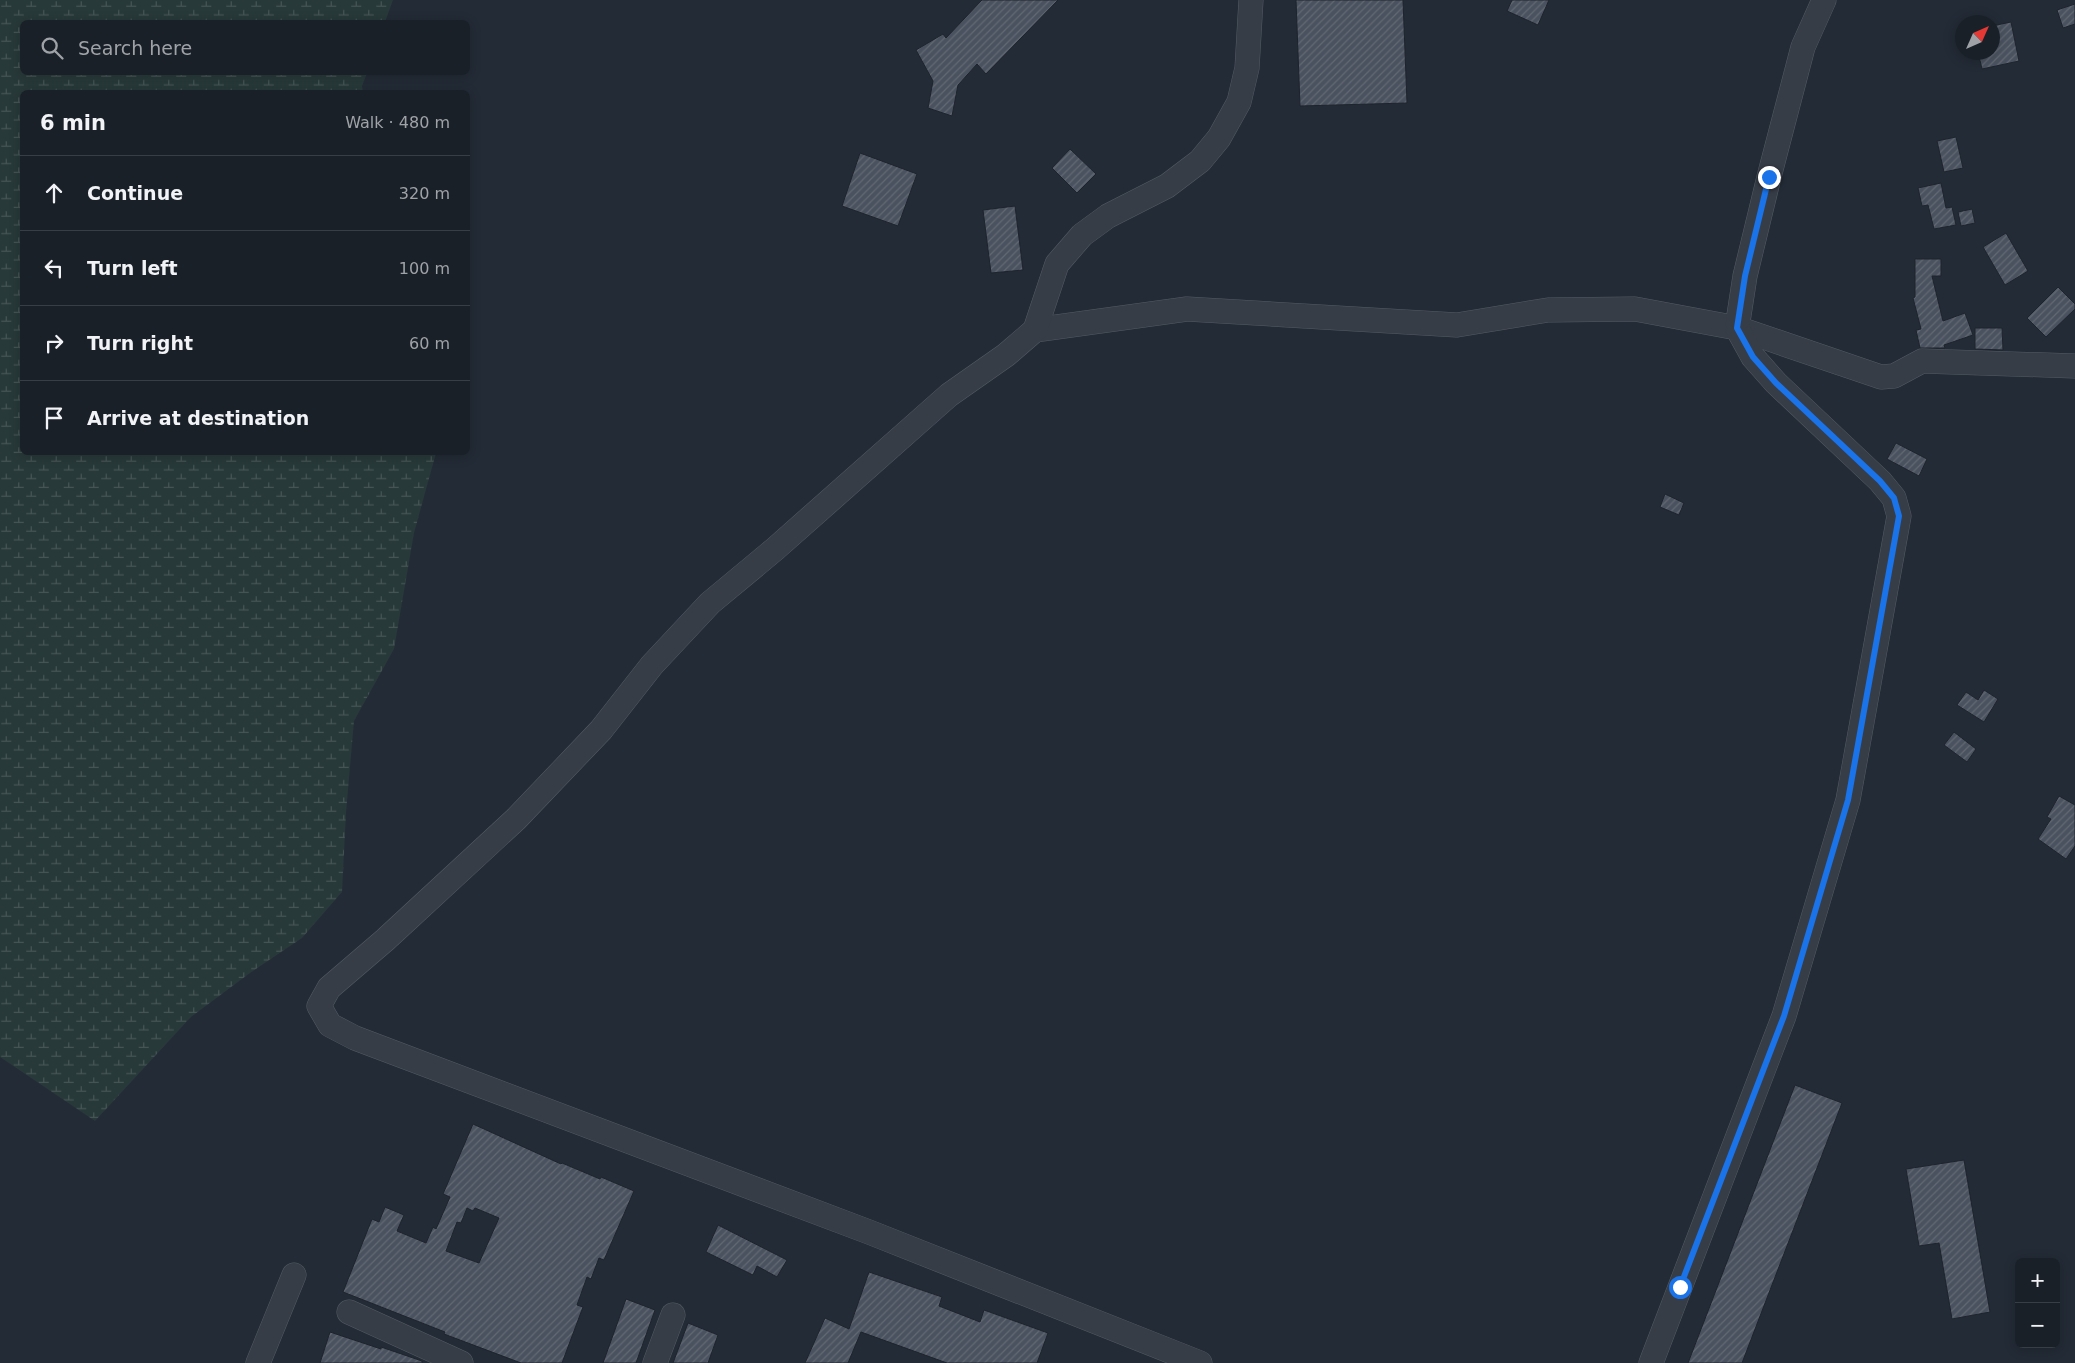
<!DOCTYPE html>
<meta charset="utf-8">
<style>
:root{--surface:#1a2028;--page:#272d34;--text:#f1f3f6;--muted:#9fa3a8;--line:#383e45}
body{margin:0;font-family:"DejaVu Sans",sans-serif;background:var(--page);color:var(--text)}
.controls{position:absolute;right:15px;bottom:15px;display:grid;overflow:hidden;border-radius:8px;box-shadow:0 2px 12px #0003}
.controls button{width:45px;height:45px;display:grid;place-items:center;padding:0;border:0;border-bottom:1px solid var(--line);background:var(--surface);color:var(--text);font:25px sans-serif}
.compass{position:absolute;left:1955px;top:15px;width:45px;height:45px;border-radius:50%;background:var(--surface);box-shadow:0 2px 12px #0003;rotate:45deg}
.stop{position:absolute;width:15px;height:15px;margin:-11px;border:4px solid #1a73e8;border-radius:50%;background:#fff}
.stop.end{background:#1a73e8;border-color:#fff;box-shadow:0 1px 5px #0008}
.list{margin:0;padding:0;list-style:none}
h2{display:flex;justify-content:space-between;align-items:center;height:65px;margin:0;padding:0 20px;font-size:21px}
h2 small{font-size:16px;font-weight:400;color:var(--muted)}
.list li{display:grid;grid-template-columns:32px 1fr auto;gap:15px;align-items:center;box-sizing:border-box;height:75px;padding:0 20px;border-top:1px solid var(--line)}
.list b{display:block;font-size:19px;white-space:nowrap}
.list em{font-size:16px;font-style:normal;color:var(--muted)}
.icon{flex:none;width:28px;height:28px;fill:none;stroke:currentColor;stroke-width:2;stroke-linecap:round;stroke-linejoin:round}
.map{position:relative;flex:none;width:2075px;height:1363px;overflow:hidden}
.search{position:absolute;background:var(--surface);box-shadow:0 2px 12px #0003;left:20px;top:20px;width:450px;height:55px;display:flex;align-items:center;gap:12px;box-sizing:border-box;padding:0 18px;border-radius:8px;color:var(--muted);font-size:19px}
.panel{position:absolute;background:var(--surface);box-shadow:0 2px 12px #0003;left:20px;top:90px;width:450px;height:365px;border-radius:8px}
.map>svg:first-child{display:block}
.wetland{fill:url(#wetland-marsh)}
.building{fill:url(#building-hatch);stroke:#1e242d;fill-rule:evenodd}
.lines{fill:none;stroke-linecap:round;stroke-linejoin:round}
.minor-casing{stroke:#545b64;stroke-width:25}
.minor{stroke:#373d47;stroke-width:24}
.route{stroke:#1a73e8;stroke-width:6}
</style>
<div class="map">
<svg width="2075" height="1363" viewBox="0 0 2075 1363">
<defs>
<pattern id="wetland-marsh" width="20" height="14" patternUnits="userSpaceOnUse" patternTransform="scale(1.25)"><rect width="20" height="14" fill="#283939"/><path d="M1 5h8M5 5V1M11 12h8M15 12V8" fill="none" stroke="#455454"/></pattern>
<pattern id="building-hatch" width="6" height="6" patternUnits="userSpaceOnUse" patternTransform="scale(1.25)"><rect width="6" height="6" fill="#4a525f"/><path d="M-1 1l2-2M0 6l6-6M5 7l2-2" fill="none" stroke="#626974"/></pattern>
</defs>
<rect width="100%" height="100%" fill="#232b36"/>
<polygon class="wetland" points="0,0 393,0 385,22 22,22 22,72 367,73 362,86 363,92 22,92 22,452 436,453 414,533 394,649 354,721 346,813 342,892 302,938 250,973 191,1017 95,1121 0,1057"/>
<g class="building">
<polygon points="982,0 1058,0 986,74 977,64 958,85 952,116 928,108 933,81 916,50 943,34 946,38"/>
<polygon points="1296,0 1403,0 1407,103 1300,106"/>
<polygon points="1512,0 1549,0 1538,25 1507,11"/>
<polygon points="2075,4 2075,24 2063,28 2057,10"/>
<polygon points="2011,22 2019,61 1982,69 1978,52 1992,52 1992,26"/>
<polygon points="1956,137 1963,168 1944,172 1937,141"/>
<polygon points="1070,149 1096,174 1077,193 1052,168"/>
<polygon points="860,153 917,174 898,226 842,206"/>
<polygon points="1941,183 1946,208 1952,207 1956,225 1934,229 1928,205 1922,206 1918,188"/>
<polygon points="1015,206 1023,270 991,273 983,210"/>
<polygon points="1972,209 1975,223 1961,226 1958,212"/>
<polygon points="2006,233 2028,271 2005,285 1983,247"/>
<polygon points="1915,259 1941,259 1941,276 1932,276 1943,321 1965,313 1973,335 1944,345 1945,348 1920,348 1916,330 1921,329 1913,298 1915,297"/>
<polygon points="2058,287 2075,304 2075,309 2046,337 2027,318"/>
<polygon points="1975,328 2002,328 2003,350 1975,349"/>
<polygon points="1896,443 1927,459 1919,476 1887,459"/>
<polygon points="1665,494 1684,503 1679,515 1660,507"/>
<polygon points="1984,690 1998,699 1984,722 1957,705 1966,692 1978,700"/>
<polygon points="1954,732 1976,749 1967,762 1944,745"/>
<polygon points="2059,796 2075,805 2075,846 2066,859 2038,839 2051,819 2047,817"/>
<polygon points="1795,1085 1842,1103 1742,1363 1688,1363"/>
<path d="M473 1124 561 1164 562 1163 600 1179 601 1177 634 1191 604 1260 599 1258 591 1279 587 1277 577 1305 583 1307 562 1363H521L444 1334 445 1332 343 1292 372 1219 379 1222 385 1207 404 1215 397 1231 426 1243 433 1227 436 1229 450 1197 443 1194ZM467 1208 473 1211 475 1208 499 1218 479 1263 446 1251 457 1222 461 1223Z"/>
<polygon points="1964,1160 1990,1312 1952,1319 1939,1243 1919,1246 1906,1169"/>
<polygon points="718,1225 787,1260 777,1277 757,1266 753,1275 706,1252"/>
<polygon points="869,1272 942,1297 939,1306 980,1322 984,1310 1048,1333 1037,1363 947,1363 861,1332 848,1363 805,1363 825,1318 849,1329"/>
<polygon points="626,1299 655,1310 636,1363 603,1363"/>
<polygon points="688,1323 718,1335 708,1363 673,1363"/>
<polygon points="330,1332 381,1349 381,1347 422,1361 422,1363 320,1363"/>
</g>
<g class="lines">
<g class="minor-casing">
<g id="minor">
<polyline points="1035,330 1187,309 1457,325 1548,310 1635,309 1737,328 1881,377 1894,376 1922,361 2075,366"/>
<polyline points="349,1312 461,1363"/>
<polyline points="258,1363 294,1275"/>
<polyline points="655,1363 673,1315"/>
<polyline points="1200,1363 869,1232 355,1038 330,1025 319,1006 329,988 385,940 516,819 601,730 652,665 710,603 775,549 949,395 1006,355 1035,330 1057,264 1082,235 1108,216 1167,186 1200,161 1219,138 1239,102 1247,68 1251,0"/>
<polyline points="1651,1363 1784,1016 1848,800 1899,516 1894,498 1880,481 1776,383 1753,357 1737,328 1745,276 1769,177 1803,47 1824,0"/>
</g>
</g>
<use href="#minor" class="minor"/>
</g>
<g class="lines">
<polyline class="route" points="1680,1287 1784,1016 1848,800 1899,516 1894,498 1880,481 1776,383 1753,357 1737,328 1745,276 1769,177"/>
</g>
</svg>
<div class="controls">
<button>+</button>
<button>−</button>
</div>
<svg class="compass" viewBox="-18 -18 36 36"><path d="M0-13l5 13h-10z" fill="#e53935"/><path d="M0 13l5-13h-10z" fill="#9fa3a8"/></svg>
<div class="stop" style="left:1680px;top:1287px"></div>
<div class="stop end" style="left:1769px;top:177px"></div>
<div class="search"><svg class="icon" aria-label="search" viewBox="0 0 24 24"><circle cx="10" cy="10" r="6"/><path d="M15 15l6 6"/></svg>Search here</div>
<section class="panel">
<h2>6 min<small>Walk · 480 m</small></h2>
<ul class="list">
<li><svg class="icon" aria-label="ahead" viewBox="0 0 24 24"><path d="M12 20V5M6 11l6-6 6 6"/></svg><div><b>Continue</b></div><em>320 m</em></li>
<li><svg class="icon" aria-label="left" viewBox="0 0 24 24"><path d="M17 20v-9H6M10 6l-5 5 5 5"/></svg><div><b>Turn left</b></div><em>100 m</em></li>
<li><svg class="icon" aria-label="right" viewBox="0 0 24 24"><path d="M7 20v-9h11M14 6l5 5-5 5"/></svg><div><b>Turn right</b></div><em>60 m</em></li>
<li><svg class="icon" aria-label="arrive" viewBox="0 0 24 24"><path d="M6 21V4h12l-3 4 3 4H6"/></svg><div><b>Arrive at destination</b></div></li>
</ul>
</section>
</div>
